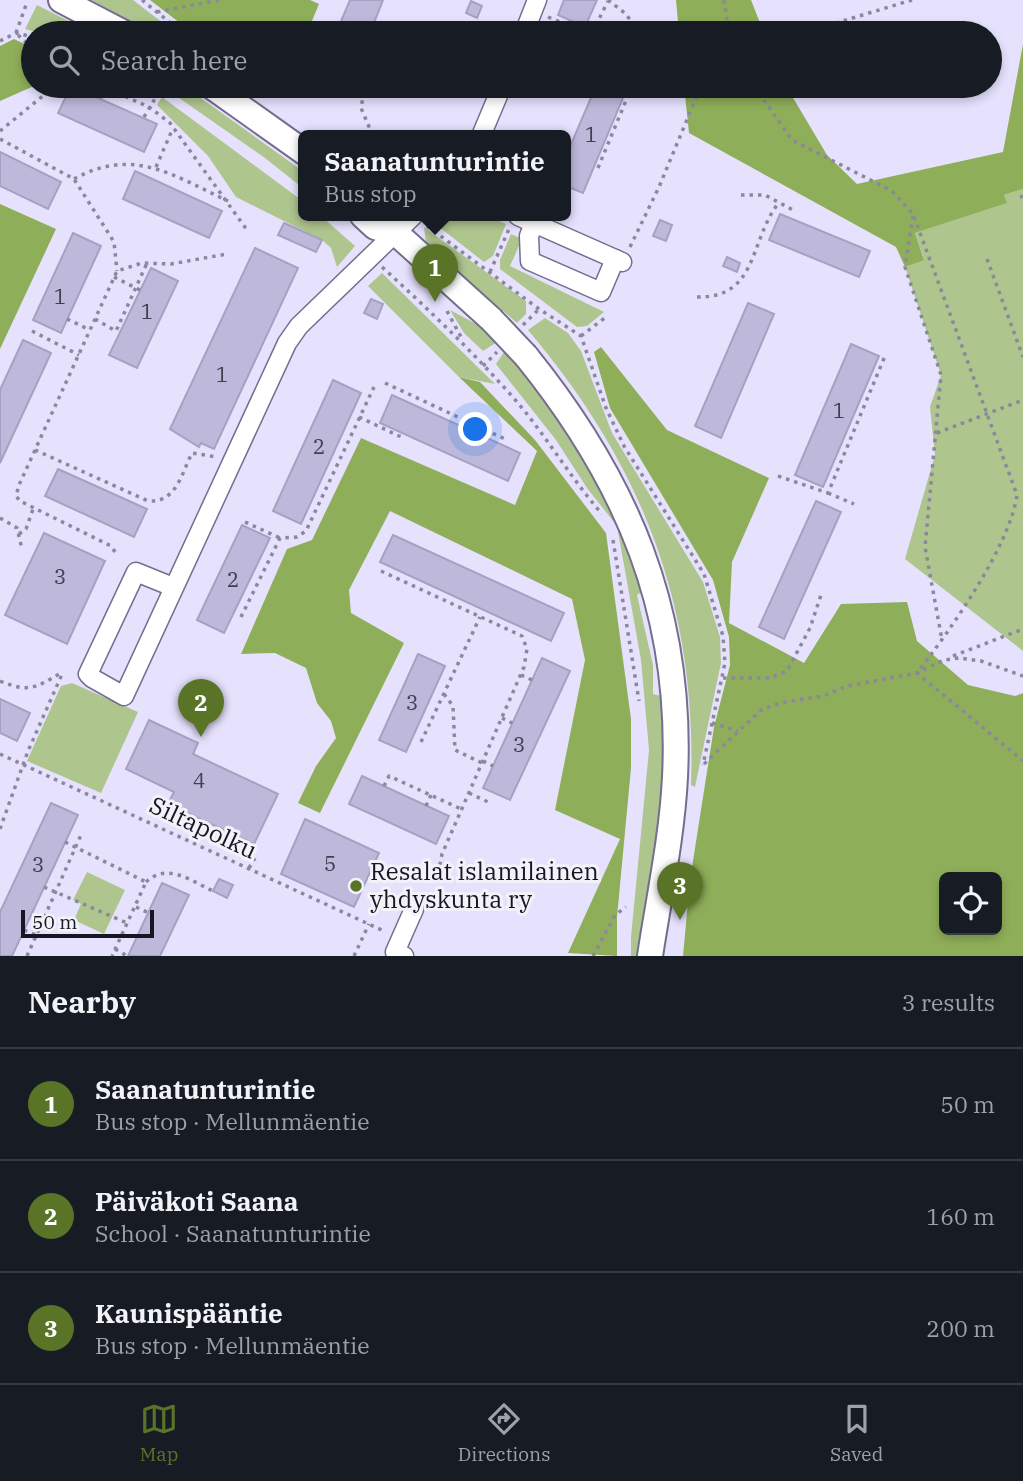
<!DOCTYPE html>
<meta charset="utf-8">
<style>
:root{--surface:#171b24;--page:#20242c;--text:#f1f3f6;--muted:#9ea1a6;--line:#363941;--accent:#5a7427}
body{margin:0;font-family:"IBM Plex Serif",serif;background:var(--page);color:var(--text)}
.controls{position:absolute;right:21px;bottom:21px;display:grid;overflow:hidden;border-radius:10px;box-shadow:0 4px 10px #0003}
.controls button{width:63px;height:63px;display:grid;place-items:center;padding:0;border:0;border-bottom:2px solid var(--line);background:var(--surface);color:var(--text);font:35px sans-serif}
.scale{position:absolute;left:21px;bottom:18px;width:133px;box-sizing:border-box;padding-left:7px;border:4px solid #191623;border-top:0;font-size:19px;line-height:24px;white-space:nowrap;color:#191623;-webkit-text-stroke:5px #f3f2f9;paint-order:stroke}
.you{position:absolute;left:476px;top:430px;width:24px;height:24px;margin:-18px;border:5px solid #fff;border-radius:50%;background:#1a73e8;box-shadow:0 0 0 10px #1a73e833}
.badge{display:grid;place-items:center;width:46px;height:46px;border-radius:50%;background:var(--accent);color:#fff;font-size:23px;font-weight:700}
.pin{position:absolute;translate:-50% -58px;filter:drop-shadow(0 2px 4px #0008)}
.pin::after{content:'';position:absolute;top:37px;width:24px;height:21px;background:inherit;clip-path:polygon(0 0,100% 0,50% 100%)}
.popup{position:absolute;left:298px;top:130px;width:273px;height:91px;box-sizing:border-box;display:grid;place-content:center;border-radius:10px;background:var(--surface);filter:drop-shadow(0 2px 5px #0005);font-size:23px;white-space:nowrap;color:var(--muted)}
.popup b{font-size:26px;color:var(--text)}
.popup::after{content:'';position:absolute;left:50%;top:100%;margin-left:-14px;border:14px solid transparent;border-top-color:var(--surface)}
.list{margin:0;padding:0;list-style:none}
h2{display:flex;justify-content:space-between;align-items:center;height:91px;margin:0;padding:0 28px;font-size:30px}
h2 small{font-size:23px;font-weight:400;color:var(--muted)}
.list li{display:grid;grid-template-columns:46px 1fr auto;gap:21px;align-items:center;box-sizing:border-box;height:112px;padding:0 28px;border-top:2px solid var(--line)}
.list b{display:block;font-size:26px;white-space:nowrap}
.list p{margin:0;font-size:23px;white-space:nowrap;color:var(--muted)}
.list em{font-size:23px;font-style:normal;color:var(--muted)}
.icon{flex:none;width:38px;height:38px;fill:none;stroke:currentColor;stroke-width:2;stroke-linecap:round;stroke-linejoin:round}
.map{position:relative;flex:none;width:1023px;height:956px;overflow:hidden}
.search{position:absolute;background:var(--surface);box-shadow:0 4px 10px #0003;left:21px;right:21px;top:21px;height:77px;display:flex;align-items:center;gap:18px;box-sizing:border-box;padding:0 24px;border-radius:38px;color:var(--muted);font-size:26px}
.sheet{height:427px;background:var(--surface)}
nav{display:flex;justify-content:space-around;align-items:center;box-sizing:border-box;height:98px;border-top:2px solid var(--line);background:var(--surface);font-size:19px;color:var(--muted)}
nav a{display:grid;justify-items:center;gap:4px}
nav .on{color:var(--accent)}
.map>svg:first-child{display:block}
.green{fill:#afc58e}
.forest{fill:#8fae59;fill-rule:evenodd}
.building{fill:#beb9db;stroke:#a6a1c2;stroke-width:2}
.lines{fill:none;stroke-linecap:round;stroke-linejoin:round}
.street-casing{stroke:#736e8d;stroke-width:21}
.secondary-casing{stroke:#736e8d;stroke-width:28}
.path{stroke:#8b889d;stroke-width:3.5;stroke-dasharray:3.5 5;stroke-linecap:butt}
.street{stroke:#fff;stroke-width:18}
.secondary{stroke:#fff;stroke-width:24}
.secondary-bridge-casing{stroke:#736e8d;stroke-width:28;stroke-linecap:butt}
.secondary-bridge{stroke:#fff;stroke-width:24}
.poi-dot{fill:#5a7427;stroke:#f3f2f9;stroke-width:2.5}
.labels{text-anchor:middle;stroke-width:6;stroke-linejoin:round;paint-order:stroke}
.number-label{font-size:21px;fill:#423f51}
.street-label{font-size:24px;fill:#191623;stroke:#f3f2f9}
.poi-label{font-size:24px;fill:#191623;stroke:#f3f2f9;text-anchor:start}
</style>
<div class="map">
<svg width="1023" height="956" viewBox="0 0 1023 956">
<rect width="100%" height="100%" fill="#e6e2fe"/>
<g class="green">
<polygon points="92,0 133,0 176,33 150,33"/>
<polygon points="37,5 92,33 41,33 25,29"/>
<polygon points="162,86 184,86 304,172 304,189 265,158"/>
<polygon points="162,97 304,202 304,216 321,216 355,246 337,267 331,248 322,240 236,197 208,156 157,105"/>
<polygon points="1023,189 1023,651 905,559 935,455 930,407 941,375 905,267 924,259 915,233 1006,203 1004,195"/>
<polygon points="434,216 488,216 506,224 493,256 484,262 430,220"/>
<polygon points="424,227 526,301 526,314 517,323 431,248 426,243"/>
<polygon points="511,234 522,239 510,266 604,312 587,326 577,327 500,269 500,260"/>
<polygon points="382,273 495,384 459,377 368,286"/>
<polygon points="450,310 478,325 497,342 483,351 464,333"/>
<path d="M545 318 568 333 581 351 612 433 703 582 720 637 721 663 695 787 691 785C697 606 643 466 528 330Z"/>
<path d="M504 352 539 389 598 478 625 539 642 592 637 595 653 665V694L661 696C674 782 651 872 637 956H631V937L649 750 641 660 617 526 587 488 556 440 496 364Z"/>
<polygon points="72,683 138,712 101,793 27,761 61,686"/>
<polygon points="87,872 125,890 104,934 74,920 81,904 73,900"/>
</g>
<g class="forest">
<polygon points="150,0 310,0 319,4 307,33 193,33"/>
<polygon points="676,0 751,0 764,33 679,33"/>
<polygon points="14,39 33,48 34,86 0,101 0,46"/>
<polygon points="1023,44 1023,189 1004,195 1007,203 915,233 924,260 905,267 896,247 689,133 684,86 786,86 827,155 857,184 1003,152"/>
<polygon points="0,204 56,229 0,349"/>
<path d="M601 347 667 430 769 478 732 562 729 623 804 663 841 604 907 602 917 641 968 685 1015 696 1023 693V956H683L690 880 714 727 730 665 729 637 713 580 610 408 594 352ZM944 877H997V930H944Z"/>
<polygon points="459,377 480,382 535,440 606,533 631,719 631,768 617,917 617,956 568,953 620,839 555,810 585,660 572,599 390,511 349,590 351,613 404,643 320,813 298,803 316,766 336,738 331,721 317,703 306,668 275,653 241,654 287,549 312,540 361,438 515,505 537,451"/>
</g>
<g class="building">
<polygon points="350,0 383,0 370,33 336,33"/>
<polygon points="564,0 597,0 585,27 558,15"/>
<polygon points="471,1 482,6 477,18 466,13"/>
<polygon points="71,86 157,124 144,152 58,113"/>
<polygon points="596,86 628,86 583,193 566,186 566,156"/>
<polygon points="0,152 61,182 48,209 0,186"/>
<polygon points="135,171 222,211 209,238 123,199"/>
<polygon points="780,214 870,251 859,277 769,240"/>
<polygon points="660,220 672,225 666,241 653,236"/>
<polygon points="284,223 322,240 316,252 278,235"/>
<polygon points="73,233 101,246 61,333 33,320"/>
<polygon points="255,248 298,268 214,449 201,443 199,447 170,429"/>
<polygon points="727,257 740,263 737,272 723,266"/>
<polygon points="151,268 178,281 137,368 109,355"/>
<polygon points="371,299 383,304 377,319 364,313"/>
<polygon points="748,303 774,314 721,438 695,426"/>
<polygon points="23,340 51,353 0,463 0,390"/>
<polygon points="851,344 879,356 823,487 795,475"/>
<polygon points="333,380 361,393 301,524 273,511"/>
<polygon points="392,395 520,453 508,481 380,423"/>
<polygon points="58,469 147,509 134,537 45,496"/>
<polygon points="816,501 841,512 784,639 759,627"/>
<polygon points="242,525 270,538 224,633 197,620"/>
<polygon points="44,533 105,561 67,644 5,615"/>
<polygon points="393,535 564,613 551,641 380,562"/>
<polygon points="418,654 445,666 406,752 379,740"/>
<polygon points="542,658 570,671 510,800 483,788"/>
<polygon points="0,699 30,713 17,741 0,733"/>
<polygon points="149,720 198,743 193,754 278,794 254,844 168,804 174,792 126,769"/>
<polygon points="362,776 449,816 436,844 349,804"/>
<polygon points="51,803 78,815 12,956 0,956 0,912"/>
<polygon points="305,819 379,853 354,907 281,874"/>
<polygon points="219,879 233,885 227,898 213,891"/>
<polygon points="162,883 189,895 160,956 128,956"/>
</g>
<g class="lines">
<g class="street-casing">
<g id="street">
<polyline points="524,33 537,0"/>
<polyline points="481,136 502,86"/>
<polyline points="518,216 622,262"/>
<polyline points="534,223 529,236 530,261 601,292 615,259"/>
<polyline points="173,587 136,572 88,674 92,678 124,696 287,343 299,326 413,216"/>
<polyline points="404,956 395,952 414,909"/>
</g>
</g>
<g class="secondary-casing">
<g id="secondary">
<polyline points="61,0 124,33"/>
<polyline points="211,86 304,152"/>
<polyline points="363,216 375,227 397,234"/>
<polyline points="389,216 397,234 491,319"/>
<path d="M526 356C627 481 683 612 675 777 672 837 659 897 650 956"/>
</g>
</g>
<g class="path">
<polyline points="142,0 183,33"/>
<polyline points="608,0 626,14 639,33"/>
<polyline points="724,0 729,33"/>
<polyline points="157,12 219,0"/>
<polyline points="548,17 586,33"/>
<polyline points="16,33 26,5"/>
<polyline points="592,33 608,1"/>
<polyline points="803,33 912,0"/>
<polyline points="18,35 33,49"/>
<polyline points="0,41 16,33 33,37"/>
<polyline points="102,86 149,107 170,123 247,230"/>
<polyline points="334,86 346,90 356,89"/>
<path d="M754 86 792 140 892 191 913 214 1017 495C1010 546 949 632 917 673L1023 761"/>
<polyline points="364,92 361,108 373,136"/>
<polyline points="101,98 106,87"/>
<polyline points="144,117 159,92"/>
<polyline points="0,131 55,86"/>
<polyline points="0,139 74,179 114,242 117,271"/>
<polyline points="156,167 173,128"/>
<polyline points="598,168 632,86"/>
<path d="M74 179C134 146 174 176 228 201"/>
<polyline points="741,195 765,195 793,210"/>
<polyline points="1021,195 1023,201"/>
<polyline points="913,216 905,267 941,375 925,547 942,640"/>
<polyline points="427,226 539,309 581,336 606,408 624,446 704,574 723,636 725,663 703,765"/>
<polyline points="630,247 659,187 701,86"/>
<polyline points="987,259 1023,357"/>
<path d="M382 267C427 308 470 349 511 395 544 432 569 476 602 514"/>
<polyline points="490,272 509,229"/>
<polyline points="114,277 140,290"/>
<path d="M697 297C757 298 749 244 777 205"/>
<polyline points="447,311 461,337"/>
<polyline points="67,319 90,330"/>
<polyline points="95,319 116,331 147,263"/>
<polyline points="523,325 539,309"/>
<polyline points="32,331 79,355"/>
<polyline points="581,336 606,317"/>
<polyline points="483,366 497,352"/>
<polyline points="385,383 505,439"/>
<polyline points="359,417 399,436 400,432"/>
<polyline points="937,433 1023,400"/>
<path d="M35 450 148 501C176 503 181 475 192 453L217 457"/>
<polyline points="778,476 828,493 885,356"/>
<polyline points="828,493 854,504"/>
<polyline points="0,518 17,528 22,549"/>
<polyline points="245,522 280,538"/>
<polyline points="19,534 26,529 33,509"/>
<polyline points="613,540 639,701"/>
<polyline points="115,552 111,546 20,501 16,496 19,485 117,271 142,263 171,264 227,254"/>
<polyline points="381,571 522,636 527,649 524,667 442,854 436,884"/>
<polyline points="241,617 280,538 297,537 306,531 374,387"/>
<polyline points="953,656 1023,629"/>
<polyline points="521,675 532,680"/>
<polyline points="723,678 770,678 787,671 810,628 822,592"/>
<path d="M0 681C29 693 35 688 61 673"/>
<polyline points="444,694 453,706 455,750 482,763"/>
<polyline points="502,718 512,723"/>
<polyline points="712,723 738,731"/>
<polyline points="421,742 480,617"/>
<polyline points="0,754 386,932"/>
<polyline points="483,761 493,766"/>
<polyline points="704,764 761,710 780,703 823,696 847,686 917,673 944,660 959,658 981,661 1023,676"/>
<polyline points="384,786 389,776 461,809"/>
<polyline points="469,793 488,802"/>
<polyline points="426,806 431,795"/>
<polyline points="0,829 28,751 63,672"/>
<polyline points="65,842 146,882 112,956"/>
<polyline points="249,868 255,858"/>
<path d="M146 882C168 862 191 881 213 891"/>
<polyline points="44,887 127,923"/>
<polyline points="136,907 153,915"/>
<polyline points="24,930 36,935"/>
<polyline points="115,949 127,956"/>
<polyline points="27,956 81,835"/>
<polyline points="354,956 369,924"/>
<polyline points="593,956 615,915 626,907"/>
</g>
<use href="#street" class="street"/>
<use href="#secondary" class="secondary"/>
<g class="secondary-bridge-casing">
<polyline id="secondary-bridge" points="491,319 526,356"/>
</g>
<use href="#secondary-bridge" class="secondary-bridge"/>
</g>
<circle class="poi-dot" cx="356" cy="886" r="7"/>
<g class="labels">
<g class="number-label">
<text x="591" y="142">1</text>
<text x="60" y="304">1</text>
<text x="147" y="319">1</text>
<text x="222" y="382">1</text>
<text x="839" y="418">1</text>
<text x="319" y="454">2</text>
<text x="60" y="584">3</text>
<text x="233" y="587">2</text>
<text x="412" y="710">3</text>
<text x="519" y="752">3</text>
<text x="199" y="788">4</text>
<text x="330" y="871">5</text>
<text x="38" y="872">3</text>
</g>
<g class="street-label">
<text transform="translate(203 828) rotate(25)" y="8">Siltapolku</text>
</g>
<g class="poi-label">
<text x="370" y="880">Resalat islamilainen<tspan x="370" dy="28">yhdyskunta ry</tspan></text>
</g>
</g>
</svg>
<div class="controls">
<button><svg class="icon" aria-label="locate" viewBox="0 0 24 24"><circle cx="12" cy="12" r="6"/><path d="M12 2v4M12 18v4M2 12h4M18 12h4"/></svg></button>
</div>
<div class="scale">50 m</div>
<div class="you"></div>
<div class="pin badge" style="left:435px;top:302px">1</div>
<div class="popup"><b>Saanatunturintie</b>Bus stop</div>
<div class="pin badge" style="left:201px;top:737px">2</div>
<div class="pin badge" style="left:680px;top:920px">3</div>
<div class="search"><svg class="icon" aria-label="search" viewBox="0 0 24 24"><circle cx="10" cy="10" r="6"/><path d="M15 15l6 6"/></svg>Search here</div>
</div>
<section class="sheet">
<h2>Nearby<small>3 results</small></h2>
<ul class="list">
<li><span class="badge">1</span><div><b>Saanatunturintie</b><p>Bus stop · Mellunmäentie</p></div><em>50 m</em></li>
<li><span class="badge">2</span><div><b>Päiväkoti Saana</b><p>School · Saanatunturintie</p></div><em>160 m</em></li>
<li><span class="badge">3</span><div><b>Kaunispääntie</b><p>Bus stop · Mellunmäentie</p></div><em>200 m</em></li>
</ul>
</section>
<nav>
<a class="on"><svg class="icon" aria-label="map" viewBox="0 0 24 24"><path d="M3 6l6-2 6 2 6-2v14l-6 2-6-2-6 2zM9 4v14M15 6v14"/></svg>Map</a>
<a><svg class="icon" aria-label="directions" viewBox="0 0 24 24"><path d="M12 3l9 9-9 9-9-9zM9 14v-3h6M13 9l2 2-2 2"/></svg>Directions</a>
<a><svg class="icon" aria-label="saved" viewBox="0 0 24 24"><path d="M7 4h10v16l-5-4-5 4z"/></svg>Saved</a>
</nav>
